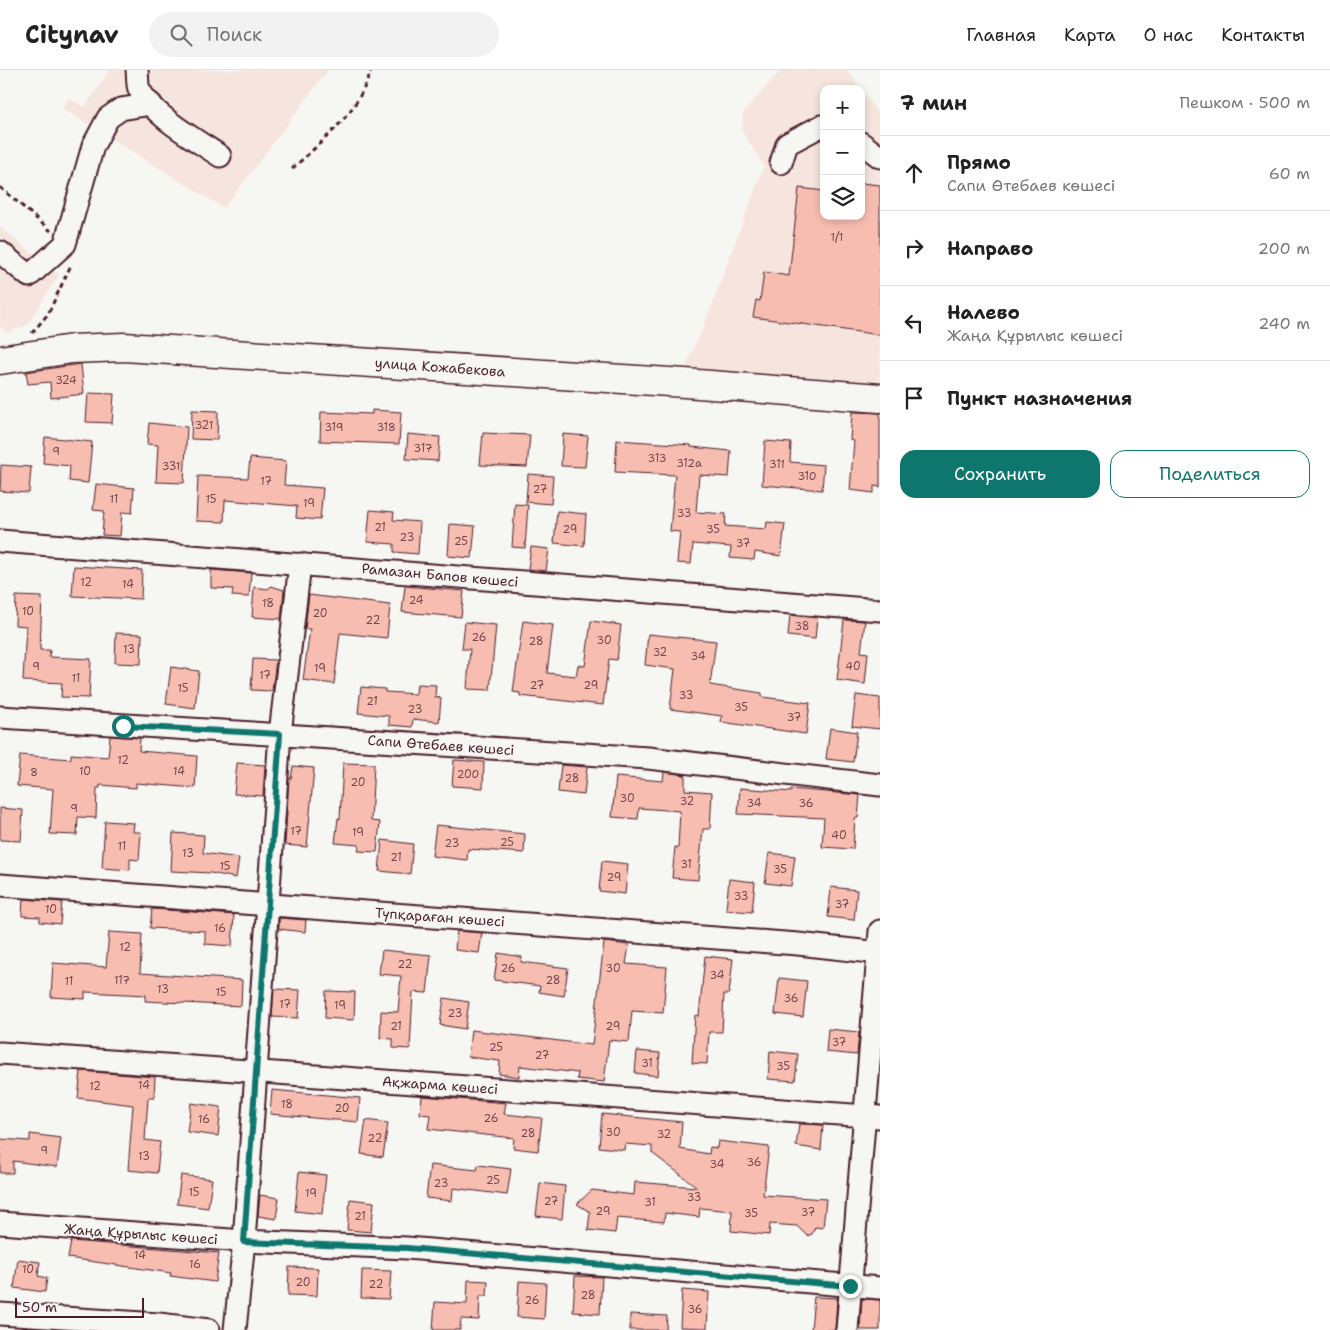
<!DOCTYPE html>
<html lang="ru">
<meta charset="utf-8">
<style>
:root{--surface:#fff;--page:#f2f2f2;--text:#222;--muted:#767676;--line:#e0e0e0;--accent:#0f766e}
body{margin:0;font-family:"Shantell Sans",sans-serif;background:var(--page);color:var(--text)}
.controls{position:absolute;right:15px;top:15px;display:grid;overflow:hidden;border-radius:10px;box-shadow:0 2px 8px #0003}
.controls button{width:45px;height:45px;display:grid;place-items:center;padding:0;border:0;border-bottom:1px solid var(--line);background:var(--surface);color:var(--text);font:25px sans-serif}
.scale{position:absolute;left:15px;bottom:12px;width:129px;box-sizing:border-box;padding-left:5px;border:2px solid #4a1f2b;border-top:0;font-size:14px;line-height:18px;white-space:nowrap;color:#4a1f2b;-webkit-text-stroke:4px #f6f6f2;paint-order:stroke}
.stop{position:absolute;width:15px;height:15px;margin:-11px;border:4px solid #0f766e;border-radius:50%;background:#fff}
.stop.end{background:#0f766e;border-color:#fff;box-shadow:0 1px 5px #0008}
.list{margin:0;padding:0;list-style:none}
h2{display:flex;justify-content:space-between;align-items:center;height:65px;margin:0;padding:0 20px;font-size:21px}
h2 small{font-size:16px;font-weight:400;color:var(--muted)}
.list li{display:grid;grid-template-columns:32px 1fr auto;gap:15px;align-items:center;box-sizing:border-box;height:75px;padding:0 20px;border-top:1px solid var(--line)}
.list b{display:block;font-size:19px;white-space:nowrap}
.list p{margin:0;font-size:16px;white-space:nowrap;color:var(--muted)}
.list em{font-size:16px;font-style:normal;color:var(--muted)}
.actions{display:flex;gap:10px;padding:15px 20px}
.actions a{flex:1;padding:11px 0;border:1px solid var(--accent);border-radius:15px;text-align:center;font-size:18px;color:var(--accent)}
.actions .main{background:var(--accent);color:#fff}
.icon{flex:none;width:28px;height:28px;fill:none;stroke:currentColor;stroke-width:2;stroke-linecap:round;stroke-linejoin:round}
.map{position:relative;flex:none;width:880px;height:1260px;overflow:hidden}
header{display:flex;align-items:center;gap:30px;box-sizing:border-box;height:70px;padding:0 25px;background:var(--surface);border-bottom:1px solid var(--line)}
header strong{font-size:24px}
nav{display:flex;gap:28px;margin-inline-start:auto;font-size:18px}
.search{width:350px;height:45px;background:var(--page);display:flex;align-items:center;gap:12px;box-sizing:border-box;padding:0 18px;border-radius:28px;color:var(--muted);font-size:19px}
main{display:flex}
aside{flex:1;background:var(--surface)}
.map>svg:first-child{display:block}
.built{fill:#f6e5de}
.building{fill:#f7bdb0;stroke:#4a1f2b}
.lines{fill:none;stroke-linecap:round;stroke-linejoin:round}
.minor-casing{stroke:#4a1f2b;stroke-width:25}
.major-casing{stroke:#4a1f2b;stroke-width:31}
.path{stroke:#4a1f2b;stroke-width:3;stroke-dasharray:5 4;stroke-linecap:butt}
.minor{stroke:#f6f6f2;stroke-width:21}
.major{stroke:#f6f6f2;stroke-width:28}
.route{stroke:#0f766e;stroke-width:6}
.labels{text-anchor:middle;stroke-width:4;stroke-linejoin:round;paint-order:stroke}
.number-label{font-size:11px;fill:#75464c}
.street-label{font-size:14px;fill:#4a1f2b;stroke:#f6f6f2}
</style>
<header>
<strong>Citynav</strong>
<div class="search"><svg class="icon" aria-label="search" viewBox="0 0 24 24"><circle cx="10" cy="10" r="6"/><path d="M15 15l6 6"/></svg>Поиск</div>
<nav><a>Главная</a><a>Карта</a><a>О нас</a><a>Контакты</a></nav>
</header>
<main>
<div class="map">
<svg width="880" height="1260" viewBox="0 0 880 1260">
<rect width="100%" height="100%" fill="#f6f6f2"/>
<filter id="ink" filterUnits="userSpaceOnUse"><feTurbulence type="fractalNoise" baseFrequency=".02" numOctaves="2"/><feDisplacementMap in="SourceGraphic" scale="10" xChannelSelector="R" yChannelSelector="G"/><feConvolveMatrix kernelMatrix="1 2 1 2 8 2 1 2 1" color-interpolation-filters="sRGB"/></filter>
<g filter="url(#ink)">
<g class="built">
<polygon points="110,0 328,0 224,138 63,39 68,28 85,37"/>
<polygon points="781,0 848,0 861,19 824,19 824,146 861,146 861,19 880,46 880,315 684,300 705,253 764,96 742,61 743,43"/>
<polygon points="0,157 59,205 27,255 8,263 0,257"/>
</g>
<g class="building">
<polygon points="861,113 880,115 880,265 753,247 756,230 760,231 764,202 789,206 799,118 824,121 824,146 861,146"/>
<polygon points="81,294 84,324 51,328 50,312 28,314 26,302"/>
<polygon points="88,323 114,324 112,353 86,352"/>
<polygon points="192,340 218,341 217,370 191,369"/>
<polygon points="372,340 401,342 399,374 320,371 321,342 372,344"/>
<polygon points="852,342 880,343 880,417 874,416 874,423 850,420 854,371 850,370"/>
<polygon points="149,353 187,357 184,413 156,412 158,375 147,374"/>
<polygon points="483,363 530,365 527,397 480,395"/>
<polygon points="408,364 440,367 438,391 406,389"/>
<polygon points="563,364 588,366 585,397 561,396"/>
<polygon points="45,367 92,372 88,413 69,411 70,396 43,393"/>
<polygon points="617,370 691,375 691,377 731,381 729,407 699,405 696,442 726,444 725,456 766,459 767,452 785,454 781,486 755,482 754,490 730,488 731,477 693,474 691,494 677,493 680,462 670,461 675,405 615,402"/>
<polygon points="765,371 791,373 790,392 824,395 822,420 762,415"/>
<polygon points="250,388 286,391 284,415 323,418 320,450 296,448 297,436 225,430 224,452 196,451 198,406 248,408"/>
<polygon points="1,395 31,397 29,423 0,421"/>
<polygon points="528,404 553,406 551,434 526,432"/>
<polygon points="96,414 134,418 132,443 122,442 120,466 102,465 104,441 93,440"/>
<polygon points="515,434 528,435 525,478 512,477"/>
<polygon points="370,440 394,442 393,450 420,452 418,484 394,482 394,474 367,472"/>
<polygon points="557,441 586,444 584,476 554,473"/>
<polygon points="450,454 475,456 472,488 448,486"/>
<polygon points="531,477 549,479 546,501 528,499"/>
<polygon points="74,496 142,500 141,529 72,526"/>
<polygon points="211,500 251,503 249,527 232,526 233,519 211,518"/>
<polygon points="271,516 284,520 281,549 252,547 254,517 268,519"/>
<polygon points="405,516 464,521 461,547 402,542"/>
<polygon points="309,525 390,535 387,568 340,563 334,614 303,610 310,559 305,559"/>
<polygon points="16,526 42,527 40,580 50,580 49,587 91,589 89,628 61,627 62,613 23,611 26,556 15,555"/>
<polygon points="790,545 817,548 815,569 788,566"/>
<polygon points="844,550 865,551 861,582 868,583 865,614 837,610"/>
<polygon points="523,551 553,555 547,603 576,606 578,595 585,596 591,551 621,555 617,590 609,589 603,635 520,626 520,623 513,622"/>
<polygon points="465,552 496,555 490,620 467,619 470,579 462,579"/>
<polygon points="116,563 142,564 141,594 115,593"/>
<polygon points="648,564 716,571 710,615 762,623 762,627 810,633 806,664 721,652 722,646 670,639 675,599 645,595"/>
<polygon points="253,589 276,590 272,621 251,620"/>
<polygon points="171,597 199,601 195,638 166,634"/>
<polygon points="417,614 436,615 435,627 441,628 439,652 413,649 412,657 389,655 389,646 358,643 361,617 385,619 385,622 416,624"/>
<polygon points="856,625 880,628 880,659 852,656"/>
<polygon points="830,658 857,662 853,692 826,689"/>
<polygon points="110,666 140,668 139,681 197,686 195,718 136,713 136,718 100,715 100,718 97,718 96,748 78,747 77,765 50,764 53,719 17,716 20,685 71,689 71,684 108,687"/>
<polygon points="454,690 484,692 483,718 452,716"/>
<polygon points="237,693 265,695 263,726 234,724"/>
<polygon points="343,693 374,694 371,751 380,752 377,782 358,781 359,775 335,773 338,748 340,749"/>
<polygon points="561,695 587,697 584,725 558,722"/>
<polygon points="293,696 314,698 307,777 285,775 289,708 291,709"/>
<polygon points="664,702 685,705 685,720 712,722 710,759 703,759 698,810 672,808 675,777 678,778 680,741 639,738 638,749 612,747 616,707 663,711"/>
<polygon points="740,718 791,722 791,719 860,725 858,748 855,748 853,779 822,777 824,748 738,744"/>
<polygon points="0,738 23,740 21,771 0,770"/>
<polygon points="105,751 134,753 133,762 141,762 139,790 130,789 130,800 102,798"/>
<polygon points="436,755 525,764 524,783 468,779 467,790 432,786"/>
<polygon points="173,763 204,765 203,783 239,788 236,808 211,803 171,801"/>
<polygon points="382,770 413,774 410,804 379,801"/>
<polygon points="769,783 795,786 791,816 765,813"/>
<polygon points="602,791 628,794 625,824 599,821"/>
<polygon points="729,809 755,812 752,842 726,840"/>
<polygon points="831,817 857,820 854,850 828,847"/>
<polygon points="23,829 62,832 60,854 40,852 40,847 22,846"/>
<polygon points="152,839 234,845 232,876 205,874 205,861 150,858"/>
<polygon points="279,848 306,850 305,862 279,859"/>
<polygon points="457,861 482,863 479,883 455,880"/>
<polygon points="109,862 142,864 140,903 242,910 241,936 145,931 146,925 85,922 85,929 51,927 53,893 106,897"/>
<polygon points="604,872 629,875 626,894 667,897 663,943 632,941 629,972 609,970 604,1012 577,1009 578,1003 520,996 519,1007 499,1004 500,991 468,987 471,960 592,975"/>
<polygon points="382,880 431,885 427,923 413,922 410,979 393,978 393,969 380,968 381,941 398,942 401,906 379,904"/>
<polygon points="498,883 522,887 521,892 568,898 564,926 539,922 540,916 494,910"/>
<polygon points="705,886 733,889 729,924 724,924 722,962 709,962 707,994 692,993 695,945 699,946"/>
<polygon points="779,908 807,911 803,947 775,944"/>
<polygon points="274,919 300,920 298,948 272,947"/>
<polygon points="326,921 355,922 354,950 325,948"/>
<polygon points="444,928 469,932 465,959 440,955"/>
<polygon points="828,959 859,962 857,985 826,982"/>
<polygon points="637,981 660,983 658,1006 635,1003"/>
<polygon points="770,981 798,984 795,1011 768,1009"/>
<polygon points="81,1001 155,1007 154,1028 148,1028 145,1070 160,1072 157,1103 128,1100 133,1035 78,1028"/>
<polygon points="272,1020 360,1028 358,1052 270,1044"/>
<polygon points="422,1026 506,1033 504,1044 542,1048 538,1081 513,1078 514,1068 428,1059 430,1045 420,1044"/>
<polygon points="191,1033 221,1037 218,1066 187,1062"/>
<polygon points="602,1044 682,1052 680,1079 709,1084 710,1077 717,1078 718,1071 769,1077 763,1125 826,1129 823,1158 815,1157 812,1164 807,1166 797,1156 770,1154 769,1165 731,1161 732,1141 700,1138 699,1147 665,1143 664,1152 617,1148 615,1163 588,1160 590,1142 577,1134 592,1120 634,1125 635,1112 697,1117 652,1083 652,1076 625,1074 624,1080 599,1077"/>
<polygon points="366,1050 388,1053 383,1087 361,1084"/>
<polygon points="799,1054 823,1055 821,1080 796,1076"/>
<polygon points="30,1064 61,1068 57,1097 13,1091 13,1103 0,1103 0,1069 30,1071"/>
<polygon points="430,1095 477,1100 478,1095 511,1099 507,1125 453,1118 452,1131 426,1128"/>
<polygon points="299,1102 326,1105 322,1144 295,1141"/>
<polygon points="181,1105 212,1109 208,1138 177,1134"/>
<polygon points="540,1113 565,1116 562,1149 536,1146"/>
<polygon points="260,1125 279,1128 276,1149 258,1146"/>
<polygon points="350,1129 374,1132 371,1162 347,1160"/>
<polygon points="71,1171 219,1183 215,1212 170,1206 171,1203 68,1188"/>
<polygon points="18,1189 40,1192 38,1206 47,1208 45,1222 14,1218"/>
<polygon points="289,1197 318,1198 317,1226 288,1225"/>
<polygon points="362,1200 391,1201 389,1229 361,1228"/>
<polygon points="575,1206 602,1207 600,1244 573,1242"/>
<polygon points="468,1210 488,1211 487,1226 480,1226 479,1250 461,1249 460,1260 433,1260 435,1232 467,1234"/>
<polygon points="519,1211 546,1213 544,1249 517,1247"/>
<polygon points="682,1220 709,1222 707,1258 680,1257"/>
<polygon points="814,1227 837,1228 835,1260 811,1260"/>
<polygon points="862,1229 880,1230 880,1260 860,1260"/>
<polygon points="630,1244 667,1246 666,1260 630,1260"/>
</g>
<g class="lines">
<g class="minor-casing">
<g id="minor">
<path d="M137 0C138 6 137 14 139 19 153 46 195 69 220 86"/>
<polyline points="861,73 880,87"/>
<polyline points="781,93 787,74 821,56 824,57"/>
<polyline points="0,182 29,206 65,174 93,76 108,48 121,39 151,34"/>
<polyline points="0,471 880,540"/>
<polyline points="0,647 648,688 880,715"/>
<polyline points="0,815 798,874 880,883"/>
<polyline points="0,983 880,1047"/>
<polyline points="0,1153 244,1171 407,1178 880,1218"/>
<polyline points="0,1244 159,1254 209,1260"/>
<polyline points="235,1260 244,1171 280,664 300,494"/>
<polyline points="847,1260 880,861"/>
</g>
</g>
<g class="major-casing">
<polyline id="major" points="0,290 72,279 124,277 685,313 880,328"/>
</g>
<g class="path">
<path d="M292 99C325 68 357 45 371 0"/>
<polyline points="0,117 51,161"/>
<polyline points="32,263 48,244 71,195"/>
</g>
<use href="#minor" class="minor"/>
<use href="#major" class="major"/>
</g>
</g>
<g class="lines" filter="url(#ink)">
<polyline class="route" points="123,656 280,664 244,1172 407,1178 850,1216"/>
</g>
<g class="labels">
<g class="number-label">
<text x="837" y="171">1/1</text>
<text x="66" y="314">324</text>
<text x="204" y="359">321</text>
<text x="334" y="361">319</text>
<text x="386" y="361">318</text>
<text x="423" y="382">317</text>
<text x="56" y="385">9</text>
<text x="657" y="392">313</text>
<text x="689" y="397">312а</text>
<text x="777" y="398">311</text>
<text x="171" y="400">331</text>
<text x="807" y="410">310</text>
<text x="266" y="415">17</text>
<text x="540" y="423">27</text>
<text x="114" y="433">11</text>
<text x="211" y="433">15</text>
<text x="309" y="437">19</text>
<text x="684" y="447">33</text>
<text x="380" y="461">21</text>
<text x="570" y="463">29</text>
<text x="713" y="463">35</text>
<text x="407" y="471">23</text>
<text x="461" y="475">25</text>
<text x="743" y="477">37</text>
<text x="86" y="516">12</text>
<text x="128" y="518">14</text>
<text x="416" y="534">24</text>
<text x="268" y="537">18</text>
<text x="28" y="545">10</text>
<text x="320" y="547">20</text>
<text x="373" y="554">22</text>
<text x="802" y="560">38</text>
<text x="479" y="571">26</text>
<text x="604" y="574">30</text>
<text x="536" y="575">28</text>
<text x="129" y="583">13</text>
<text x="660" y="586">32</text>
<text x="698" y="590">34</text>
<text x="36" y="600">9</text>
<text x="853" y="600">40</text>
<text x="320" y="602">19</text>
<text x="265" y="609">17</text>
<text x="76" y="612">11</text>
<text x="537" y="619">27</text>
<text x="591" y="619">29</text>
<text x="183" y="622">15</text>
<text x="686" y="629">33</text>
<text x="372" y="635">21</text>
<text x="741" y="641">35</text>
<text x="415" y="643">23</text>
<text x="794" y="651">37</text>
<text x="123" y="694">12</text>
<text x="85" y="705">10</text>
<text x="179" y="705">14</text>
<text x="34" y="706">8</text>
<text x="468" y="708">200</text>
<text x="572" y="712">28</text>
<text x="358" y="716">20</text>
<text x="627" y="732">30</text>
<text x="687" y="735">32</text>
<text x="754" y="737">34</text>
<text x="806" y="737">36</text>
<text x="74" y="742">9</text>
<text x="296" y="765">17</text>
<text x="358" y="766">19</text>
<text x="839" y="769">40</text>
<text x="507" y="776">25</text>
<text x="452" y="777">23</text>
<text x="122" y="780">11</text>
<text x="188" y="787">13</text>
<text x="396" y="791">21</text>
<text x="686" y="798">31</text>
<text x="225" y="800">15</text>
<text x="780" y="803">35</text>
<text x="614" y="811">29</text>
<text x="741" y="830">33</text>
<text x="842" y="838">37</text>
<text x="51" y="843">10</text>
<text x="220" y="862">16</text>
<text x="125" y="881">12</text>
<text x="405" y="898">22</text>
<text x="508" y="902">26</text>
<text x="613" y="902">30</text>
<text x="717" y="909">34</text>
<text x="122" y="914">117</text>
<text x="553" y="914">28</text>
<text x="69" y="915">11</text>
<text x="163" y="923">13</text>
<text x="221" y="926">15</text>
<text x="791" y="932">36</text>
<text x="285" y="938">17</text>
<text x="340" y="939">19</text>
<text x="455" y="947">23</text>
<text x="396" y="960">21</text>
<text x="613" y="960">29</text>
<text x="839" y="976">37</text>
<text x="496" y="981">25</text>
<text x="542" y="989">27</text>
<text x="647" y="997">31</text>
<text x="783" y="1000">35</text>
<text x="144" y="1019">14</text>
<text x="95" y="1020">12</text>
<text x="287" y="1038">18</text>
<text x="342" y="1042">20</text>
<text x="491" y="1052">26</text>
<text x="204" y="1053">16</text>
<text x="613" y="1066">30</text>
<text x="528" y="1067">28</text>
<text x="664" y="1068">32</text>
<text x="375" y="1072">22</text>
<text x="44" y="1084">9</text>
<text x="144" y="1090">13</text>
<text x="754" y="1096">36</text>
<text x="717" y="1098">34</text>
<text x="493" y="1114">25</text>
<text x="441" y="1117">23</text>
<text x="194" y="1126">15</text>
<text x="311" y="1127">19</text>
<text x="694" y="1131">33</text>
<text x="551" y="1135">27</text>
<text x="650" y="1136">31</text>
<text x="603" y="1145">29</text>
<text x="808" y="1146">37</text>
<text x="751" y="1147">35</text>
<text x="360" y="1150">21</text>
<text x="140" y="1189">14</text>
<text x="195" y="1198">16</text>
<text x="28" y="1203">10</text>
<text x="303" y="1216">20</text>
<text x="376" y="1218">22</text>
<text x="588" y="1229">28</text>
<text x="532" y="1234">26</text>
<text x="695" y="1243">36</text>
</g>
<g class="street-label">
<text transform="translate(440 297) rotate(4)" y="5">улица Кожабекова</text>
<text transform="translate(440 505) rotate(5)" y="5">Рамазан Бапов көшесі</text>
<text transform="translate(441 675) rotate(4)" y="5">Сапи Өтебаев көшесі</text>
<text transform="translate(440 847) rotate(4)" y="5">Түпқараған көшесі</text>
<text transform="translate(440 1015) rotate(4)" y="5">Ақжарма көшесі</text>
<text transform="translate(141 1164) rotate(4)" y="5">Жаңа Құрылыс көшесі</text>
</g>
</g>
</svg>
<div class="controls">
<button>+</button>
<button>−</button>
<button><svg class="icon" aria-label="layers" viewBox="0 0 24 24"><path d="M12 4l9 5-9 5-9-5zM3 14l9 5 9-5"/></svg></button>
</div>
<div class="scale">50 m</div>
<div class="stop" style="left:123px;top:656px"></div>
<div class="stop end" style="left:850px;top:1216px"></div>
</div>
<aside>
<h2>7 мин<small>Пешком · 500 m</small></h2>
<ul class="list">
<li><svg class="icon" aria-label="ahead" viewBox="0 0 24 24"><path d="M12 20V5M6 11l6-6 6 6"/></svg><div><b>Прямо</b><p>Сапи Өтебаев көшесі</p></div><em>60 m</em></li>
<li><svg class="icon" aria-label="right" viewBox="0 0 24 24"><path d="M7 20v-9h11M14 6l5 5-5 5"/></svg><div><b>Направо</b></div><em>200 m</em></li>
<li><svg class="icon" aria-label="left" viewBox="0 0 24 24"><path d="M17 20v-9H6M10 6l-5 5 5 5"/></svg><div><b>Налево</b><p>Жаңа Құрылыс көшесі</p></div><em>240 m</em></li>
<li><svg class="icon" aria-label="arrive" viewBox="0 0 24 24"><path d="M6 21V4h12l-3 4 3 4H6"/></svg><div><b>Пункт назначения</b></div></li>
</ul>
<div class="actions"><a class="main">Сохранить</a><a>Поделиться</a></div>
</aside>
</main>
